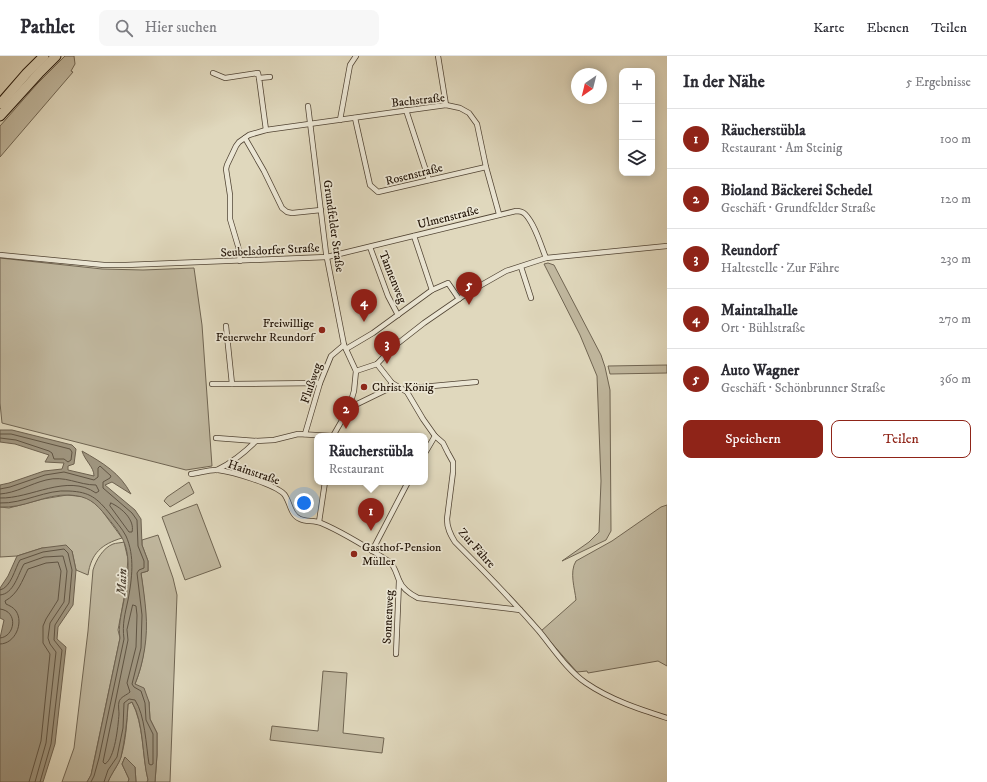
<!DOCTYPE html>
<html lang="de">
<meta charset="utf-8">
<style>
:root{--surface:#fff;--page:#f7f7f7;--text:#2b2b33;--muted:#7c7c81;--line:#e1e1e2;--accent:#8f2418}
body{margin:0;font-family:"IM FELL DW Pica",serif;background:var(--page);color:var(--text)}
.controls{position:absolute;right:12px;top:12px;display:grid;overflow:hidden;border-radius:8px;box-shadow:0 2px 10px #0003}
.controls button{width:36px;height:36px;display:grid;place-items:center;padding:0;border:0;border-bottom:1px solid var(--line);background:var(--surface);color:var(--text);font:20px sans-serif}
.compass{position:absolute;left:571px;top:12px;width:36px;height:36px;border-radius:50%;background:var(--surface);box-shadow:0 2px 10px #0003;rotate:215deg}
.you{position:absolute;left:304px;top:447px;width:14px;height:14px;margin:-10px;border:3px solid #fff;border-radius:50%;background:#1a73e8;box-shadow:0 0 0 6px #1a73e833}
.badge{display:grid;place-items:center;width:26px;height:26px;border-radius:50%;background:var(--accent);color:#fff;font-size:13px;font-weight:700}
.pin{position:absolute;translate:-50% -33px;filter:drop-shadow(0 1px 2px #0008)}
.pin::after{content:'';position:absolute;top:21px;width:14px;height:12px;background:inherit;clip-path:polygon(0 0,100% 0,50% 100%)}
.popup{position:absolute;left:314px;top:377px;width:114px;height:52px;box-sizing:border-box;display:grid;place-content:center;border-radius:8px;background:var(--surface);filter:drop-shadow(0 1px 3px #0005);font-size:13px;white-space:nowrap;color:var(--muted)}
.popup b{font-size:15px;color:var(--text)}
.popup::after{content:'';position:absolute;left:50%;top:100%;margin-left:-8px;border:8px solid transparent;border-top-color:var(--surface)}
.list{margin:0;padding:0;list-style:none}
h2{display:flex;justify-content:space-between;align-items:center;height:52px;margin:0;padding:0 16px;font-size:17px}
h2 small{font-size:13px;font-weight:400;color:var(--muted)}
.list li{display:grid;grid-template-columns:26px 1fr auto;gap:12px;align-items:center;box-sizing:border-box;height:60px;padding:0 16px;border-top:1px solid var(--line)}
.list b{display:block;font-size:15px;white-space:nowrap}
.list p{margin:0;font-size:13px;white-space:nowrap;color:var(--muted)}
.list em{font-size:13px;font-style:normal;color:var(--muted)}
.actions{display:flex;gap:8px;padding:12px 16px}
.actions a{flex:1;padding:9px 0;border:1px solid var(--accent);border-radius:8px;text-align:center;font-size:14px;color:var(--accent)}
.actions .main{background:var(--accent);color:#fff}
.icon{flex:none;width:22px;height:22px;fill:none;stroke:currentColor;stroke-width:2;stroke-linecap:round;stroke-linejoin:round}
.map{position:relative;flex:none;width:667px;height:726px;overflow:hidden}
header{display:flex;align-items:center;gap:24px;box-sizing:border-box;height:56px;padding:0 20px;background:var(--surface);border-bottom:1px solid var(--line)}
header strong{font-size:19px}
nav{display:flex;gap:22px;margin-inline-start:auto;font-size:14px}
.search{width:280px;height:36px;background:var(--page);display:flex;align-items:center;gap:10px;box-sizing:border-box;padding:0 14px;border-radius:8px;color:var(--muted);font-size:15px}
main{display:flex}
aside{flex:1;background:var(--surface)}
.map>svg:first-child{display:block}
.green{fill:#c0b79e;stroke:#706552}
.water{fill:#9f957f;stroke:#6d614f}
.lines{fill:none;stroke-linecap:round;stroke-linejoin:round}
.shore{stroke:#605443;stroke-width:1}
.minor-casing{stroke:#514434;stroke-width:6}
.motorway-casing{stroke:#211307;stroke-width:11}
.minor{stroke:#ebe6d4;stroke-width:4.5}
.motorway{stroke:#e0d8bd;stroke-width:9}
.poi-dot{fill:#8f2418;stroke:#ebe6d4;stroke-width:1.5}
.labels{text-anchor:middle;stroke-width:3.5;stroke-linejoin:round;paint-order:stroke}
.street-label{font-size:12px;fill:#211307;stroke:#ebe6d4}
.poi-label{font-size:12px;fill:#211307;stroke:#ebe6d4;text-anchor:start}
.water-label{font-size:13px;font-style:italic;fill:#534737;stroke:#ebe6d4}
</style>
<header>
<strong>Pathlet</strong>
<div class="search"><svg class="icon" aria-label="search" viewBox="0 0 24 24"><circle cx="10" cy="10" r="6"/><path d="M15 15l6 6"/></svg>Hier suchen</div>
<nav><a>Karte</a><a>Ebenen</a><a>Teilen</a></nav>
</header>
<main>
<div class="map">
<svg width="667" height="726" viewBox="0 0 667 726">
<rect width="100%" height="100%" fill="#e0d8bd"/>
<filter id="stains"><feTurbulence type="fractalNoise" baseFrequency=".005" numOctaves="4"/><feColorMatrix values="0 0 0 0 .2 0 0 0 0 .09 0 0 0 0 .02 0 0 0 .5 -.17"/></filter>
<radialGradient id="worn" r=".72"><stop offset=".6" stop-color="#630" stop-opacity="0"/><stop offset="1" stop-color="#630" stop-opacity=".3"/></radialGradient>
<g class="green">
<polygon points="65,0 74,0 75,8 71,15 73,16 0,101 0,70 37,28"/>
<polygon points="0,202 102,213 143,214 194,212 202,269 212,410 186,414 2,367 0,347"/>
<polygon points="548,207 554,209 601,299 605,311 610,334 611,475 606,484 562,505 589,486 599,476 601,425 597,320 580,279 544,208"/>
<polygon points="667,309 667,317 610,318 608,310"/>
<polygon points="189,426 194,437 170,451 164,445 167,441"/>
<path d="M67 439 87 441 100 452 122 482C102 488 91 497 88 519L76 514 72 495 42 492 17 500 0 501V451L9 452 43 443Z"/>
<polygon points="197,448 221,511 185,524 162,461"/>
<path d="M667 449V610L658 605 588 617 587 615 577 616 541 575 576 544C575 533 569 516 576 505L612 485 661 451Z"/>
<path d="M158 479 173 522 177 539 170 726H155L157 699V677L150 663 149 646 135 628C150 592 146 554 141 517L148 515V505L142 489V484Z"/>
<path d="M124 486 128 503 125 537 118 574 120 582 91 719 87 726H62L74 692 88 575 93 514C96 504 103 492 113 488 116 487 120 487 124 486Z"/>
<polygon points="323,615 347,617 343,677 384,682 382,697 270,684 272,670 318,675"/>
<path d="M132 646C144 669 142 699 148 724L147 726H136L135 711 125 701 122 708 129 723 128 726H108C111 718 119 708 121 701 126 684 127 666 128 648Z"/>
</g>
<g class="water">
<path d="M0 374H12L72 389 76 393 74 408 68 410V414L94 420C94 411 85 405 82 395 103 407 120 417 131 438L112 426 105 429 135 454 141 463 142 489 148 505V515L141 517C143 530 145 544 146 557 148 580 144 606 135 628L144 632 149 646 150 663 157 677V699L155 726H147L148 724C142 701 144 666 132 646L128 648C127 666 125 684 121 701 119 708 111 718 108 726H87L91 719 95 701 120 582C118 571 121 560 123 549 127 528 133 500 121 480 117 473 112 467 107 461 95 446 88 440 69 439 45 438 23 453 0 451V429L9 427 44 415 62 413 64 407 45 406 49 399 15 388 0 386Z"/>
<polygon points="66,489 72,495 76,514 73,549 58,571 57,583 66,591 55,688 43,726 0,726 0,582 4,564 0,562 0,532 8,520 17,500 42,492"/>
<polygon points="125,701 135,711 136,726 128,726 129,723 122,708"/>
</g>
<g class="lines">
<g class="shore">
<polyline points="0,378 11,378 70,393 72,396 71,404 68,406 64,403 54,403 52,397 49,395 16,384 0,382"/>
<path d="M0 433 10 431 45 419 64 416 94 424 98 421V412L100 410 111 420 110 422 103 426V432L132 457 137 464 138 490 144 505V512L139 514 137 517 142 559 141 592 132 628 134 631 141 635 145 647 146 664 153 678V708L151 709 149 708C146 689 145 659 135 644L129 643 124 647 123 672 117 701 108 714 104 726"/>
<path d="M0 438C16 437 30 428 46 424 65 419 78 429 96 429L99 435 96 437C67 417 31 443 0 442"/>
<path d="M0 447C23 448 47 433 69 435 90 436 97 442 110 458 115 465 122 472 126 480 135 500 132 523 128 544 125 558 122 568 124 583L99 702 94 720 91 726"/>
<path d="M111 447C122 452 135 464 132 476H129L110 450Z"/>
<path d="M0 534C11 532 15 512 20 504L43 496 64 493 68 497 72 514 69 547 55 569 54 584 62 594 51 688 40 726"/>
<path d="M0 539C14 538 18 518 24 508L44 501 63 500 67 515 64 546 50 567 48 582 50 588 56 596 46 687 35 726"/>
<path d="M133 549 136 550 137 559 136 591 127 627 130 636C127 639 120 641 119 646 118 649 119 655 119 658 118 671 115 702 105 708L103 706 128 584 127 574Z"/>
<path d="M0 553C19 555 15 581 0 582"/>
<path d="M0 588C15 588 24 567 16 555 13 551 10 550 6 548L5 545C18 538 22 525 28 513L46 507 58 506 61 515 58 544 46 563 43 570V587L50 598 41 685 29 726"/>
</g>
<g class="minor-casing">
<g id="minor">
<polyline points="438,0 446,49"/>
<polyline points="213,17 225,22 258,17 259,22"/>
<polyline points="308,50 326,197 344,289 356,315 354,335 349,352 333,380"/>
<polyline points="406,54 429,124"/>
<polyline points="355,62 370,129 378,136 486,111"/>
<polyline points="340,64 350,9 356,0"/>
<polyline points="266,74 259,22 270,21"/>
<polyline points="245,82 264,115 282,152 287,156 292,157 321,154"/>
<polyline points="414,180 432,234"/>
<polyline points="370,191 388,240 398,259"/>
<path d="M0 199 104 209H126L327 201 516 155C520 155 523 156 525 158 535 168 541 190 546 202"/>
<polyline points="240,205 238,190 230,163 230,139 226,113 227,109 236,90 239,86 249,79 266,74 446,49 460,52 469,57 477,68 486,111 499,158"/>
<polyline points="521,211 531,242"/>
<polyline points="226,270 232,328 320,327"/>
<polyline points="346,293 373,277 432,234 448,227 459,243"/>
<path d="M377 308 392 327 407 336 423 363 435 380 443 387 448 397 453 406V416L447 463C447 472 450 478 455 486 484 515 512 544 539 575 553 592 568 615 586 627 611 644 639 653 667 662"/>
<polyline points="356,315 377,308 392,292 424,267 469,236 506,215 546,202 667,190"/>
<polyline points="212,328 232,328"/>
<polyline points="407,336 411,332 476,326"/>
<polyline points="349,352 388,333 392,327"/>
<polyline points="305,378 320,327 331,300 344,289"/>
<polyline points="216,382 256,385 274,384 298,378 332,380"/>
<polyline points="425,397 435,380"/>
<path d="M217 414C233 406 244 397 256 385"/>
<path d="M191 418C200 417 210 413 218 414 233 416 274 428 284 438 290 445 290 459 300 463 306 466 314 464 321 467 345 477 368 492 390 506 395 511 396 517 399 524 402 532 410 538 418 542L520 554"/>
<polyline points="319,466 325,426"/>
<polyline points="372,495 408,426"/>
<polyline points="396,598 399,525"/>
</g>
</g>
<g class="motorway-casing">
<g id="motorway">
<polyline points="0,48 26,18 44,0"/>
<polyline points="0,60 40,16 56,0"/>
</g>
</g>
<use href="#minor" class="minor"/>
<use href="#motorway" class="motorway"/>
</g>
<g class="poi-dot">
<circle cx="322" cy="274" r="4"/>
<circle cx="364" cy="331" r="4"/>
<circle cx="354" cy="498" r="4"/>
</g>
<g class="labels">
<g class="street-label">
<text transform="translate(418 44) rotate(-6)" y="4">Bachstraße</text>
<text transform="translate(414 118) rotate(-14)" y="4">Rosenstraße</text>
<text transform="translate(448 161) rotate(-14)" y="4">Ulmenstraße</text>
<text transform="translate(334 170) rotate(82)" y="4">Grundfelder Straße</text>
<text transform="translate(270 194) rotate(-3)" y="4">Seubelsdorfer Straße</text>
<text transform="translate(393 221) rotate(68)" y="4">Tannenweg</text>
<text transform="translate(311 327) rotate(-71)" y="4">Flußweg</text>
<text transform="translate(254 416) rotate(19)" y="4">Hainstraße</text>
<text transform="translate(477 492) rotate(48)" y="4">Zur Fähre</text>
<text transform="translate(388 561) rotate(-87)" y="4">Sonnenweg</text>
</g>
<g class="poi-label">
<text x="314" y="271" text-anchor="end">Freiwillige<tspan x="314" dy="14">Feuerwehr Reundorf</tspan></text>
<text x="372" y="335">Christ König</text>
<text x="362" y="495">Gasthof-Pension<tspan x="362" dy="14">Müller</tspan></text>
</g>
<g class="water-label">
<text transform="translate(121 526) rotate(-87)" y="5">Main</text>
</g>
</g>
<rect width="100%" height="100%" filter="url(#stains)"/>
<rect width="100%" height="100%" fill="url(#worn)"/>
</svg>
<div class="controls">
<button>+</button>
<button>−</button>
<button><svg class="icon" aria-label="layers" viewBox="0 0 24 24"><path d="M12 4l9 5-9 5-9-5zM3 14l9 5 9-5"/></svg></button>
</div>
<svg class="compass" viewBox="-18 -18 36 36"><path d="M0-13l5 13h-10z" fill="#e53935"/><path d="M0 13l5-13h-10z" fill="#7c7c81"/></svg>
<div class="you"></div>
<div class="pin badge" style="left:371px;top:475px">1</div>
<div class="popup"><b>Räucherstübla</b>Restaurant</div>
<div class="pin badge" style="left:346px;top:373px">2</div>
<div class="pin badge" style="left:387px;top:308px">3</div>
<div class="pin badge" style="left:364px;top:266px">4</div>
<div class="pin badge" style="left:469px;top:249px">5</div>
</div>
<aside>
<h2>In der Nähe<small>5 Ergebnisse</small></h2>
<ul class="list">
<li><span class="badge">1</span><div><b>Räucherstübla</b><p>Restaurant · Am Steinig</p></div><em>100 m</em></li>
<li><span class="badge">2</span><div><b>Bioland Bäckerei Schedel</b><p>Geschäft · Grundfelder Straße</p></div><em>120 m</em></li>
<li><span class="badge">3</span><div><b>Reundorf</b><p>Haltestelle · Zur Fähre</p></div><em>230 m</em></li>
<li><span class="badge">4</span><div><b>Maintalhalle</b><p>Ort · Bühlstraße</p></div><em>270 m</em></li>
<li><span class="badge">5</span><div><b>Auto Wagner</b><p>Geschäft · Schönbrunner Straße</p></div><em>360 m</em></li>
</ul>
<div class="actions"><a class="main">Speichern</a><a>Teilen</a></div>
</aside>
</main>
